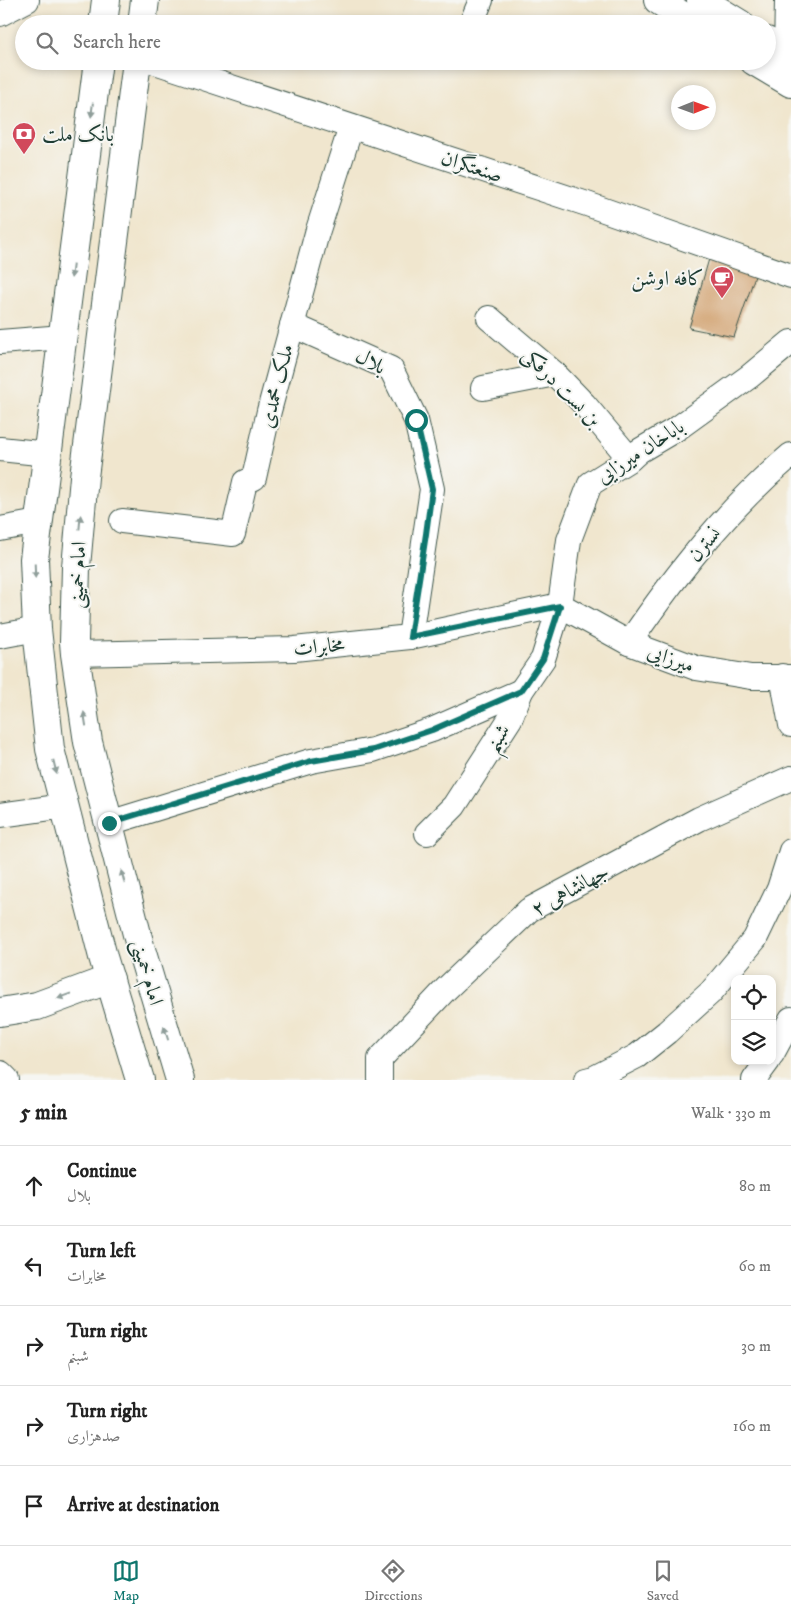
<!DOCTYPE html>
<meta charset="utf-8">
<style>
:root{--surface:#fff;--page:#f6f6f6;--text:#222;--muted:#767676;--line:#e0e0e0;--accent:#0f766e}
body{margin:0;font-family:"IM FELL DW Pica",Amiri,serif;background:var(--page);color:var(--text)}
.controls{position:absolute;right:15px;bottom:15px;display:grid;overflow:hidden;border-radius:10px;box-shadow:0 2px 8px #0003}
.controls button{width:45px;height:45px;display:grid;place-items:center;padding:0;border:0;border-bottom:1px solid var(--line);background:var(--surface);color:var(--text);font:25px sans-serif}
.compass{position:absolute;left:671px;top:85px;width:45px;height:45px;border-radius:50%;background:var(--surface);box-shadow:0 2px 8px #0003;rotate:89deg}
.stop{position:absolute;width:15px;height:15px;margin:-11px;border:4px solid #0f766e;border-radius:50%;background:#fff}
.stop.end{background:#0f766e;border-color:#fff;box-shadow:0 1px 5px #0008}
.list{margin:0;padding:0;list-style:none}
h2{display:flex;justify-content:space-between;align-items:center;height:65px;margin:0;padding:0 20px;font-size:21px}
h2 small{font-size:16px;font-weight:400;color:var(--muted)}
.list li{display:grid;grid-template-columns:32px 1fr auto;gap:15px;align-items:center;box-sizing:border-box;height:80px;padding:0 20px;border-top:1px solid var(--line)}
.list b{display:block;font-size:19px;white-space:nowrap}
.list p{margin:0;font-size:16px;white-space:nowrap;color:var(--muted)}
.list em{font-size:16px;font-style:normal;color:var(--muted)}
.icon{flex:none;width:28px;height:28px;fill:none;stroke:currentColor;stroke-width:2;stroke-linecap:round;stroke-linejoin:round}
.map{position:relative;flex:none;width:791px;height:1080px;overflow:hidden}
.search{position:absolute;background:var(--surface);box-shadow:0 2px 8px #0003;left:15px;right:15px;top:15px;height:55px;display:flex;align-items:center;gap:12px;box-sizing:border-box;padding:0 18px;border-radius:28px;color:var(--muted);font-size:19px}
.sheet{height:465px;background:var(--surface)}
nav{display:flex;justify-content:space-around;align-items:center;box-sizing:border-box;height:70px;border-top:1px solid var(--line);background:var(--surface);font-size:14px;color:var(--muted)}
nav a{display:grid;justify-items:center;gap:2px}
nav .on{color:var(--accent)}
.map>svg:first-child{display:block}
.building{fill:#d7ae83}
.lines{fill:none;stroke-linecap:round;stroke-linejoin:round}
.minor-casing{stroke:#3e564b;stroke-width:26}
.major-casing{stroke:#3e564b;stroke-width:30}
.highway-casing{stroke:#3e564b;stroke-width:30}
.minor{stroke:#fff;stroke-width:24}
.major{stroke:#fff;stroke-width:28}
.highway{stroke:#fff;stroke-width:28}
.oneway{fill:#8f9e9a}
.route{stroke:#0f766e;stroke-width:6}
.labels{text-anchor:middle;stroke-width:4;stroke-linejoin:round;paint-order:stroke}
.poi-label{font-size:21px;fill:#1f3d34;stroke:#f6f6f2;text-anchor:start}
.street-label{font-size:21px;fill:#1f3d34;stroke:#f6f6f2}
</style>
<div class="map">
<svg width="791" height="1080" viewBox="0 0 791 1080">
<rect width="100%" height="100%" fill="#f6f6f2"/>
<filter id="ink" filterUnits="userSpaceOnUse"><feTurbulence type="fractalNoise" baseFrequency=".02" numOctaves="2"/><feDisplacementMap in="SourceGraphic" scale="10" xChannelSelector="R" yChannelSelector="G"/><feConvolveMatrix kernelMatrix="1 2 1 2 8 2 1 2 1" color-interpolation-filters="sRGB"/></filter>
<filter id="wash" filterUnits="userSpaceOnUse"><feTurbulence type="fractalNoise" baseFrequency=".0096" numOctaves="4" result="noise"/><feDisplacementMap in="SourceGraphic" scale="20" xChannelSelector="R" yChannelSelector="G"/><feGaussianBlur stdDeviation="1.12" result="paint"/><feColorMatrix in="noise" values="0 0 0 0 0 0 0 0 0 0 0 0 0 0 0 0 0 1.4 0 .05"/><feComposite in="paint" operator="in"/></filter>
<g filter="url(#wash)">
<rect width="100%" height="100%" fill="#f0e6ce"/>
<g id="blocks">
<polygon class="building" points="711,252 757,270 734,337 689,328"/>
</g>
</g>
<g filter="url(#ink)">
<use href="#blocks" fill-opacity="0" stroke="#3e564b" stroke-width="1"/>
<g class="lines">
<g class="minor-casing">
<g id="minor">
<polyline points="0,14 27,0"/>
<polyline points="471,24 481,0"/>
<polyline points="786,52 787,0"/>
<polyline points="152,61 587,204 791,276"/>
<polyline points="489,318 555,374 584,404 630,459"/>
<polyline points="292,325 391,369 416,420 432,489 410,637"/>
<polyline points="0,342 63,337"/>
<polyline points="483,388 555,374"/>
<polyline points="0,449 48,454"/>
<polyline points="122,521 233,534 245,482 254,478 269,411 317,233 351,127"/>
<polyline points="0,529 38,522"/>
<polyline points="560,605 629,643 696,668 751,677 791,677"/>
<polyline points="0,636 37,629"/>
<path d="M629 643C676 574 727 509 791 455"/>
<polyline points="75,654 294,649 410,637 560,605"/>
<polyline points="782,676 791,725"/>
<polyline points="0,815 65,806"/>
<polyline points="109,823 311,761 373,750 432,730 521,691"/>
<polyline points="427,833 454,806 510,719 521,691 543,659 560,605 569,540 590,484 630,459 639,451 678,428 750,376 791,342"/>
<polyline points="772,1054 791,1019"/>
<polyline points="380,1080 380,1059 446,989 529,910 699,819 791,778"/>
<polyline points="586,1080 594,1078 637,1056 667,1032 711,992 755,939 779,889 791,851"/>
<polyline points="754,1080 768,1061"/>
</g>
</g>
<g class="major-casing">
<g id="major">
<polyline points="658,0 695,24"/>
<polyline points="701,0 740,24"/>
<polyline points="767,41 791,55"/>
<polyline points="754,61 791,83"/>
<polyline points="0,1012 37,1006 110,979"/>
<polyline points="0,1075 5,1080"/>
</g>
</g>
<g class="highway-casing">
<g id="highway">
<polyline points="103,24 106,0"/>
<polyline points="142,24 145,0"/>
<polyline points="98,61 34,559 37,629 50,749 103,957 140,1080"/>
<polyline points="137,61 84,477 76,567 74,642 75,654 88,742 140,946 180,1080"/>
</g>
</g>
<use href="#minor" class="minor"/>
<use href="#major" class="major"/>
<use href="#highway" class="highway"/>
</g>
<defs><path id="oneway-solid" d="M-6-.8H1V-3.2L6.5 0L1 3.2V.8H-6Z" transform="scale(1.25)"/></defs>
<g class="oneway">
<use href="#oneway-solid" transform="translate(92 110) rotate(97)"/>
<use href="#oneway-solid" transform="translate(72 271) rotate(97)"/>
<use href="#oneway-solid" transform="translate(80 522) rotate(-85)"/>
<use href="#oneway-solid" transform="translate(35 571) rotate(88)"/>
<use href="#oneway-solid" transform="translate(85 719) rotate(-99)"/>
<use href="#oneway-solid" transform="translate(55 767) rotate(76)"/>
<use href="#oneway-solid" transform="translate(123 877) rotate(-104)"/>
<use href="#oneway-solid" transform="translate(64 996) rotate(160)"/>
<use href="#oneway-solid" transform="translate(166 1033) rotate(-107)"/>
</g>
</g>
<g class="lines" filter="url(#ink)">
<polyline class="route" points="109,823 311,761 373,750 432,730 521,691 543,659 560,606 410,637 426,534 432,489 416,420"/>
</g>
<defs>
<g id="bank-pin" transform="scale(1.25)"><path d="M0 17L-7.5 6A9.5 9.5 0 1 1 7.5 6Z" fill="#d1495b" stroke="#f6f6f2"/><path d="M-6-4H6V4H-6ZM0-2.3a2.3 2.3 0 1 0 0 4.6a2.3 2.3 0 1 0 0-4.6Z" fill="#fff"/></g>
<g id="cafe-pin" transform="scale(1.25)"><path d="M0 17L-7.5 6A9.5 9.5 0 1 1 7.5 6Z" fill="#d1495b" stroke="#f6f6f2"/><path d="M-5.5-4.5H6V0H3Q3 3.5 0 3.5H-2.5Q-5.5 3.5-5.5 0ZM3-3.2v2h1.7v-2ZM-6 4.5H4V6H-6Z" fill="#fff"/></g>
</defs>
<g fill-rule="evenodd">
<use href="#bank-pin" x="24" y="134"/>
<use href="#cafe-pin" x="722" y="278"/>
</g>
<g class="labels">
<g class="poi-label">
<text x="42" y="141">بانک ملت</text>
<text x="704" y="285" text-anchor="end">کافه اوشن</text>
</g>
<g class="street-label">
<text transform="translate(472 166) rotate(18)" y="7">صنعتگران</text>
<text transform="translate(371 361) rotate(29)" y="7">بلال</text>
<text transform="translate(276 386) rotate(-76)" y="7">ملک محمدی</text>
<text transform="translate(562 387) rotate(45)" y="7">بن بست درفکی</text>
<text transform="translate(640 451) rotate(-33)" y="7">باباخان میرزایی</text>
<text transform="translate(704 544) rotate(-50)" y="7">نسترن</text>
<text transform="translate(77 575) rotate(-87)" y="7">امام خمینی</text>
<text transform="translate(319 646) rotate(-5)" y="7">مخابرات</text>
<text transform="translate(671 658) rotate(20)" y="7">میرزایی</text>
<text transform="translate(497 738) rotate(-58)" y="7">شبنم</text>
<text transform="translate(570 890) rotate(-29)" y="7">جهانشاهی ۲</text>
<text transform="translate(148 972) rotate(74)" y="7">امام خمینی</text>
</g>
</g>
</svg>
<div class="controls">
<button><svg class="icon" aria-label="locate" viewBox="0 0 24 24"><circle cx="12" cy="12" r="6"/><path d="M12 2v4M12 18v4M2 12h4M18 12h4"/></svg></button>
<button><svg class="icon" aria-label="layers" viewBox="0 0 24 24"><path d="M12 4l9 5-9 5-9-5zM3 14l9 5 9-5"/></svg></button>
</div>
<svg class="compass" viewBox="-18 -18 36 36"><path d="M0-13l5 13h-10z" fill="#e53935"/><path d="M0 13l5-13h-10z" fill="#767676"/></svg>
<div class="stop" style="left:416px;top:420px"></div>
<div class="stop end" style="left:109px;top:823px"></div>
<div class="search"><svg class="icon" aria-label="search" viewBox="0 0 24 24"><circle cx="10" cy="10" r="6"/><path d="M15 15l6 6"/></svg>Search here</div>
</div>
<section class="sheet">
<h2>5 min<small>Walk · 330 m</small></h2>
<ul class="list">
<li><svg class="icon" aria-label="ahead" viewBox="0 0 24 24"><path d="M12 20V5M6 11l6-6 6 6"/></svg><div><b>Continue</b><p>بلال</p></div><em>80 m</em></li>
<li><svg class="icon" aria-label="left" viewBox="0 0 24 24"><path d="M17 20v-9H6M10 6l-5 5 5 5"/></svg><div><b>Turn left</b><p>مخابرات</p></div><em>60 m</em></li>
<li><svg class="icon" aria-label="right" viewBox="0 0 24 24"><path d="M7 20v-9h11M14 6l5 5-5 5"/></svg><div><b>Turn right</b><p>شبنم</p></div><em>30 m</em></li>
<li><svg class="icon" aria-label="right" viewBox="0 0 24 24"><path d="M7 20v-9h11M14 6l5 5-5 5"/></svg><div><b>Turn right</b><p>صدهزاری</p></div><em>160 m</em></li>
<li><svg class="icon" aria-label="arrive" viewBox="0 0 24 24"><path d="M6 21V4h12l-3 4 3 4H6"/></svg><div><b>Arrive at destination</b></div></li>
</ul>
</section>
<nav>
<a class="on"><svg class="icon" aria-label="map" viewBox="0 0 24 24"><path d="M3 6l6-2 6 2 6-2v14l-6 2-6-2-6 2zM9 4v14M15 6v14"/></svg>Map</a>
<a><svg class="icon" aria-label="directions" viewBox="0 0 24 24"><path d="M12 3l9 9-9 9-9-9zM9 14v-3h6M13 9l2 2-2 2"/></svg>Directions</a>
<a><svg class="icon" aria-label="saved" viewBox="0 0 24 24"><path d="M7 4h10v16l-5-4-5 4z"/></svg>Saved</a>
</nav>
